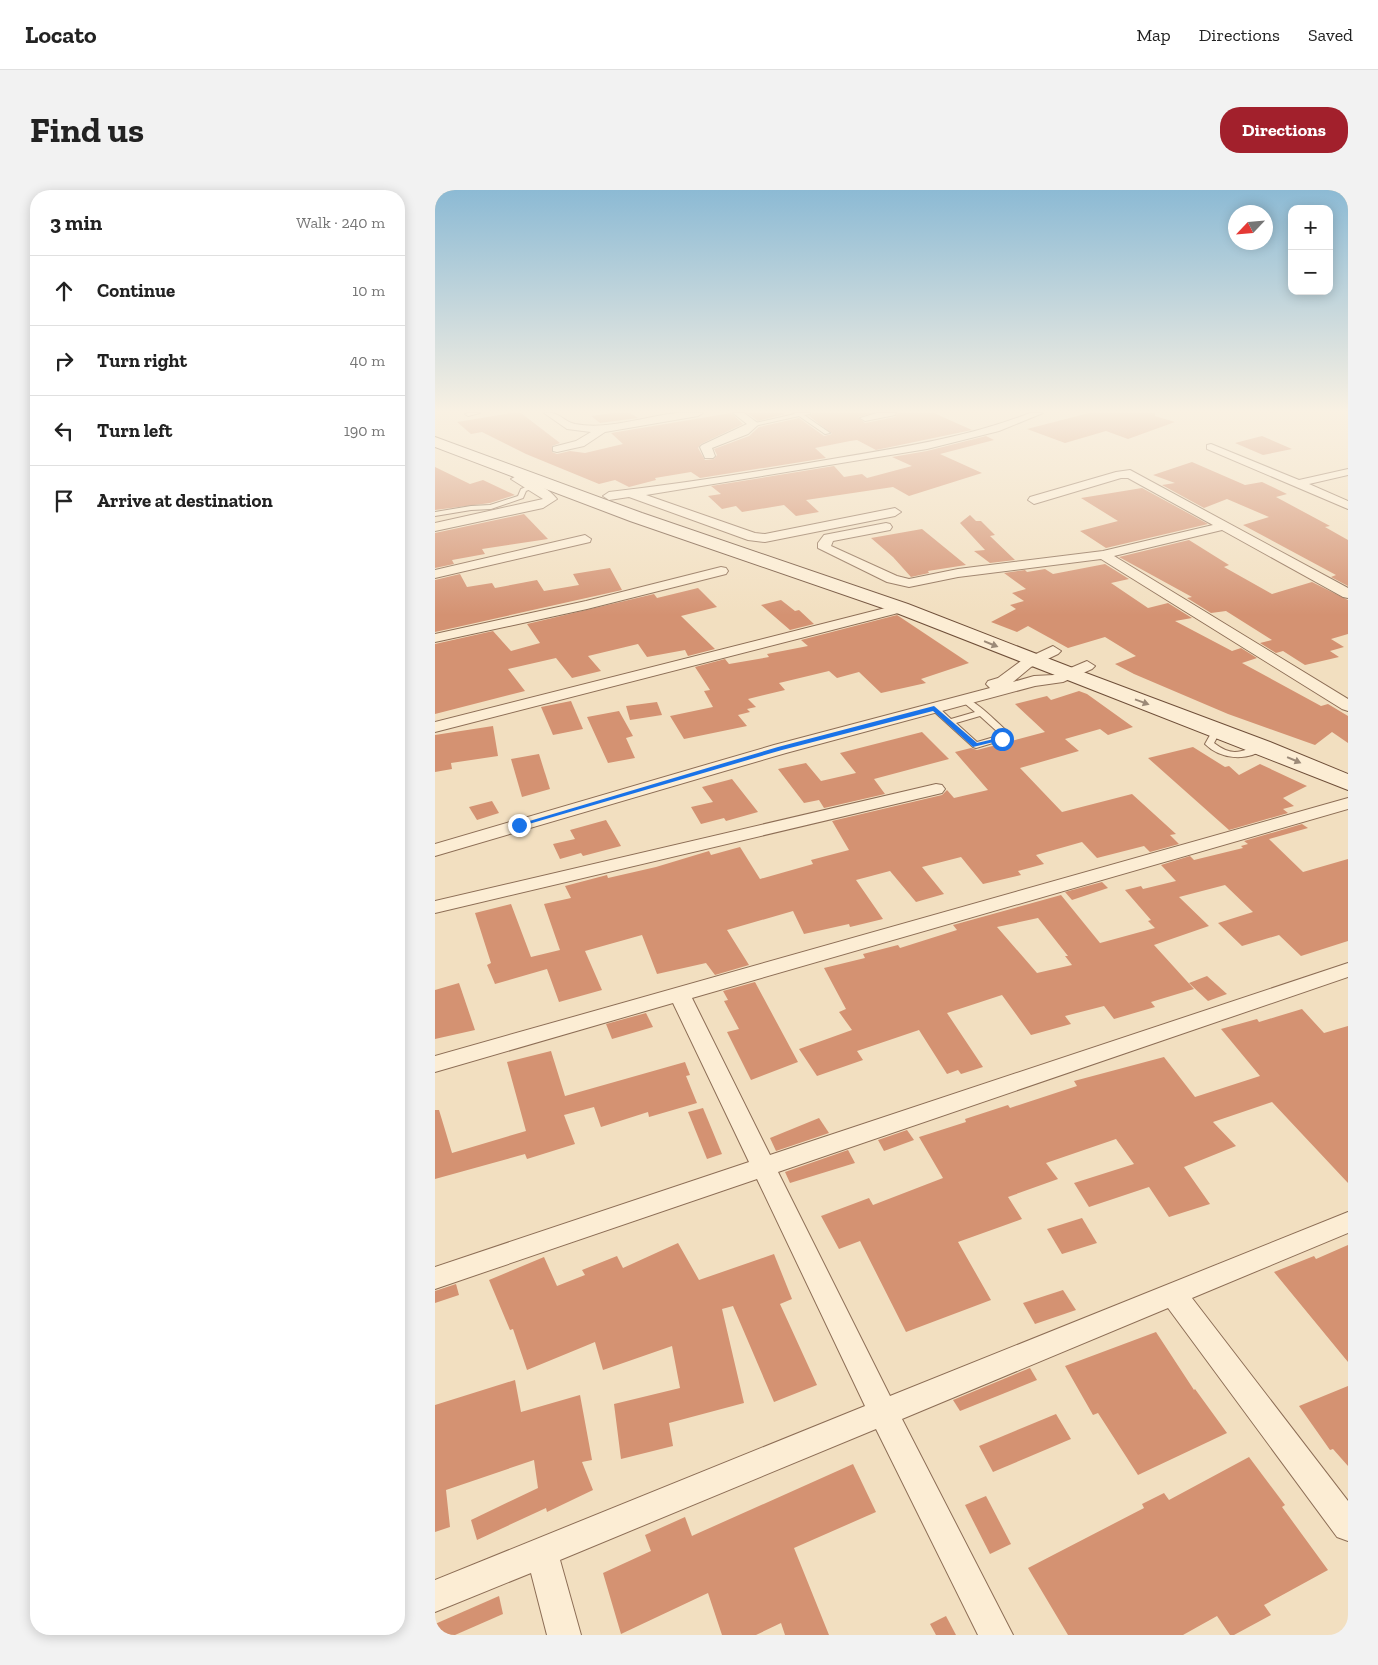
<!DOCTYPE html>
<meta charset="utf-8">
<style>
:root{--surface:#fff;--page:#f2f2f2;--text:#222;--muted:#767676;--line:#e0e0e0;--accent:#a2202c}
body{margin:0;font-family:"Zilla Slab",serif;background:var(--page);color:var(--text)}
.controls{position:absolute;right:15px;top:15px;display:grid;overflow:hidden;border-radius:10px;box-shadow:0 2px 12px #0003}
.controls button{width:45px;height:45px;display:grid;place-items:center;padding:0;border:0;border-bottom:1px solid var(--line);background:var(--surface);color:var(--text);font:25px sans-serif}
.compass{position:absolute;left:793px;top:15px;width:45px;height:45px;border-radius:50%;background:var(--surface);box-shadow:0 2px 12px #0003;rotate:244deg}
.stop{position:absolute;width:15px;height:15px;margin:-11px;border:4px solid #1a73e8;border-radius:50%;background:#fff}
.stop.end{background:#1a73e8;border-color:#fff;box-shadow:0 1px 5px #0008}
.list{margin:0;padding:0;list-style:none}
h2{display:flex;justify-content:space-between;align-items:center;height:65px;margin:0;padding:0 20px;font-size:21px}
h2 small{font-size:16px;font-weight:400;color:var(--muted)}
.list li{display:grid;grid-template-columns:32px 1fr auto;gap:15px;align-items:center;box-sizing:border-box;height:70px;padding:0 20px;border-top:1px solid var(--line)}
.list b{display:block;font-size:19px;white-space:nowrap}
.list em{font-size:16px;font-style:normal;color:var(--muted)}
.icon{flex:none;width:28px;height:28px;fill:none;stroke:currentColor;stroke-width:2;stroke-linecap:round;stroke-linejoin:round}
.map{position:relative;flex:none;width:913px;height:1445px;overflow:hidden;border-radius:20px}
header{display:flex;align-items:center;gap:30px;box-sizing:border-box;height:70px;padding:0 25px;background:var(--surface);border-bottom:1px solid var(--line)}
header strong{font-size:24px}
nav{display:flex;gap:28px;margin-inline-start:auto;font-size:18px}
.intro{display:flex;align-items:center;justify-content:space-between;box-sizing:border-box;height:120px;padding:0 30px}
h1{margin:0;font-size:35px}
.button{padding:12px 22px;border-radius:20px;background:var(--accent);color:#fff;font-size:18px;font-weight:700}
main{display:flex;gap:30px;padding:0 30px}
aside{flex:1;background:var(--surface);border-radius:20px;box-shadow:0 2px 12px #0003}
.map>svg:first-child{display:block}
.building{fill:#d49272;fill-rule:evenodd}
.lines{fill:none;stroke-linecap:round;stroke-linejoin:round}
.lane-casing{stroke:#8d6e56;stroke-width:2}
.street-casing{stroke:#8d6e56;stroke-width:2}
.secondary-casing{stroke:#6f4f39;stroke-width:2}
.lane{fill:#fcedd4;fill-rule:evenodd}
.street{fill:#fcedd4;fill-rule:evenodd}
.secondary{fill:#fcedd4;fill-rule:evenodd}
.oneway{fill:#9c8a78}
.route{fill:#1a73e8}
</style>
<header>
<strong>Locato</strong>
<nav><a>Map</a><a>Directions</a><a>Saved</a></nav>
</header>
<div class="intro"><h1>Find us</h1><a class="button">Directions</a></div>
<main>
<aside>
<h2>3 min<small>Walk · 240 m</small></h2>
<ul class="list">
<li><svg class="icon" aria-label="ahead" viewBox="0 0 24 24"><path d="M12 20V5M6 11l6-6 6 6"/></svg><div><b>Continue</b></div><em>10 m</em></li>
<li><svg class="icon" aria-label="right" viewBox="0 0 24 24"><path d="M7 20v-9h11M14 6l5 5-5 5"/></svg><div><b>Turn right</b></div><em>40 m</em></li>
<li><svg class="icon" aria-label="left" viewBox="0 0 24 24"><path d="M17 20v-9H6M10 6l-5 5 5 5"/></svg><div><b>Turn left</b></div><em>190 m</em></li>
<li><svg class="icon" aria-label="arrive" viewBox="0 0 24 24"><path d="M6 21V4h12l-3 4 3 4H6"/></svg><div><b>Arrive at destination</b></div></li>
</ul>
</aside>
<div class="map">
<svg width="913" height="1445" viewBox="0 0 913 1445">
<rect width="100%" height="100%" fill="#f2dfc0"/>
<g class="building">
<polygon points="77,223 86,223 125,253 117,256 117,262 122,264 135,261 150,263 188,254 176,243 296,223 308,234 266,254 263,258 270,270 279,269 282,265 279,259 314,246 324,237 364,228 389,246 397,244 374,226 378,223 437,223 423,227 430,233 460,227 463,223 499,223 537,240 441,260 422,250 415,251 380,258 391,268 265,288 256,282 220,288 221,290 194,297 180,290 164,294 91,264 47,242 36,244 22,232"/>
<polygon points="178,223 195,223 203,228 165,233 156,226"/>
<polygon points="312,223 346,223 350,224 323,231"/>
<polygon points="654,223 720,223 720,226 740,232 693,249 671,241 630,253 592,239"/>
<polygon points="551,246 559,250 505,264 547,283 474,306 458,297 371,310 384,322 361,326 349,315 307,322 301,316 287,319 273,306 286,304 276,296 399,276 409,287 427,284 432,288 477,276 457,267 492,261"/>
<polygon points="827,246 857,259 828,265 800,253"/>
<polygon points="757,272 810,295 827,292 852,304 841,307 895,336 890,337 913,350 913,396 896,387 901,385 808,335 834,327 792,309 769,318 727,295 740,293 718,285"/>
<polygon points="0,277 35,294 48,290 80,305 55,313 0,320"/>
<polygon points="707,298 773,334 671,358 645,341 683,331 646,308"/>
<polygon points="89,324 113,349 47,359 50,364 17,370 19,374 0,378 0,343"/>
<polygon points="535,325 541,331 546,331 560,345 555,346 580,370 555,373 539,361 550,360 525,333"/>
<polygon points="487,339 531,375 493,381 494,383 476,387 458,367 436,348"/>
<polygon points="754,350 794,375 789,377 837,404 877,392 913,410 913,444 896,449 909,457 895,461 904,467 870,475 848,461 841,463 825,453 837,450 791,421 776,423 752,408 757,407 684,367"/>
<polygon points="670,374 694,389 676,393 713,418 733,413 757,428 740,431 797,461 806,458 822,468 807,473 886,516 893,514 913,526 913,553 897,542 880,555 793,524 699,484 680,474 701,466 670,447 633,458 593,436 582,442 556,432 581,419 575,415 589,411 577,403 591,399 569,383 590,380 592,382 610,379 618,384"/>
<polygon points="175,378 187,400 0,442 0,390 25,384 32,397 57,393 60,398 102,390 109,401 144,395 138,384"/>
<polygon points="263,398 282,417 246,426 280,459 253,466 250,460 212,467 203,454 153,466 166,481 137,488 121,468 73,479 90,501 0,524 0,454 58,441 76,461 105,453 92,434 219,404 222,408"/>
<polygon points="346,410 360,421 364,420 379,434 355,440 326,415"/>
<polygon points="462,425 534,473 486,489 491,493 446,503 424,482 402,488 394,481 344,493 350,500 313,509 321,517 312,519 315,522 303,525 312,536 249,549 235,526 278,517 269,501 275,500 260,477 290,469 294,474 334,467 332,464 373,456 366,450"/>
<polygon points="644,501 652,504 698,537 673,545 665,539 630,549 644,561 585,578 627,622 697,604 741,644 735,645 744,654 715,662 709,656 662,668 647,652 601,665 609,674 583,681 586,685 548,694 526,667 487,677 509,704 481,712 455,681 421,690 448,729 415,737 414,734 369,744 358,721 292,740 314,775 280,785 271,773 222,784 207,745 150,761 167,800 124,812 112,779 60,794 52,775 56,773 40,723 76,714 96,767 125,760 109,714 136,708 130,696 172,685 173,688 221,677 274,661 276,665 305,657 325,689 378,674 376,670 414,660 397,631 507,605 512,600 519,608 553,600 520,562 536,558 542,560 610,542 580,514 612,506 616,510"/>
<polygon points="136,511 148,539 118,545 106,517"/>
<polygon points="222,512 227,525 195,530 191,516"/>
<polygon points="184,521 198,546 191,548 200,568 173,573 152,527"/>
<polygon points="58,536 63,566 16,573 17,579 0,582 0,545"/>
<polygon points="487,542 514,569 439,589 450,604 389,618 384,610 369,613 343,579 371,573 386,591 421,583 405,563"/>
<polygon points="758,557 790,577 794,576 804,585 825,574 872,596 848,608 859,616 848,619 853,623 794,640 713,568"/>
<polygon points="104,564 115,599 87,607 76,569"/>
<polygon points="297,589 323,622 291,631 289,628 266,634 256,617 278,612 267,597"/>
<polygon points="57,611 64,623 42,630 34,617"/>
<polygon points="171,630 186,656 148,666 146,663 125,669 118,654 140,649 135,640"/>
<path d="M867 634 873 638 834 649 868 682 913 669V751L866 766 844 745 807 756 783 733 818 722 790 695 744 707 774 736 719 755 759 799 716 812 720 817 679 829 669 816 630 826 636 834 596 845 567 805 512 823 548 877 526 884 523 880 512 884 484 840 422 861 428 870 382 886 364 859 417 840 404 822 411 819 389 778 430 768 428 764 463 755 465 758 522 740 518 735 626 705 665 753 720 738 713 731 716 730 690 700 706 696 708 699 741 691 726 675 755 666 759 670 808 658 806 656 813 654 809 651ZM603 728 633 766H630L637 775 602 783 562 737Z"/>
<polygon points="667,692 673,698 637,710 630,702"/>
<polygon points="772,786 792,804 773,811 754,793"/>
<polygon points="320,792 363,872 316,890 292,842 304,839 289,811 293,810 288,801"/>
<polygon points="24,793 40,840 0,849 0,800"/>
<polygon points="867,819 889,843 913,836 913,993 837,912 778,932 801,956 749,977 775,1014 734,1027 714,997 654,1017 639,993 699,974 681,949 611,973 623,989 573,1007 587,1029 523,1052 556,1110 471,1142 425,1051 404,1059 386,1026 434,1008 438,1015 508,988 484,947 531,932 530,929 573,915 575,918 642,896 639,891 729,867 760,907 825,886 786,839 822,829 824,832"/>
<polygon points="211,823 218,837 177,849 171,834"/>
<polygon points="116,861 130,906 250,872 255,885 251,886 262,913 214,927 213,922 166,937 159,917 129,925 140,954 92,969 90,964 0,989 0,920 4,920 17,963 91,941 72,872"/>
<polygon points="268,918 287,964 272,969 253,922"/>
<polygon points="384,928 394,943 341,961 335,948"/>
<polygon points="472,940 479,950 449,961 443,950"/>
<polygon points="413,960 420,973 355,993 350,982"/>
<polygon points="647,1028 662,1053 627,1064 612,1039"/>
<polygon points="243,1053 264,1090 339,1064 357,1109 345,1114 382,1195 339,1212 298,1116 287,1119 309,1213 234,1233 238,1256 186,1269 179,1214 245,1198 237,1156 168,1180 160,1152 92,1180 78,1139 75,1140 54,1090 109,1067 122,1096 150,1085 147,1080 182,1066 188,1078"/>
<polygon points="913,1055 913,1172 839,1082 879,1066 881,1069"/>
<polygon points="21,1094 24,1105 0,1113 0,1101"/>
<polygon points="628,1100 641,1120 600,1134 588,1113"/>
<polygon points="721,1142 759,1200 760,1199 792,1243 703,1285 663,1223 658,1225 630,1176"/>
<polygon points="595,1178 602,1190 525,1221 518,1210"/>
<polygon points="80,1190 86,1222 145,1205 157,1270 147,1272 158,1300 112,1322 111,1318 42,1350 36,1330 103,1298 99,1270 11,1300 15,1337 0,1342 0,1215"/>
<polygon points="913,1196 913,1276 898,1259 895,1260 864,1216"/>
<polygon points="621,1224 636,1249 558,1282 544,1256"/>
<polygon points="814,1267 850,1315 847,1317 893,1380 829,1415 836,1425 799,1445 795,1445 782,1426 748,1445 633,1445 593,1378 709,1318 707,1314 729,1303 734,1310"/>
<polygon points="418,1274 441,1322 359,1358 394,1445 350,1445 346,1433 321,1445 287,1445 273,1403 186,1444 168,1383 216,1361 210,1345 250,1327 257,1346 259,1345"/>
<polygon points="551,1306 576,1354 555,1364 530,1315"/>
<polygon points="64,1406 68,1424 20,1445 0,1445 0,1434"/>
<polygon points="511,1426 521,1445 501,1445 495,1434"/>
</g>
<g class="lines">
<g class="lane-casing">
<g id="lane">
<polygon points="33,223 45,223 33,226 30,224"/>
<polygon points="359,223 375,223 375,224 369,225 395,243 390,244 364,226 319,236 316,234 360,224"/>
<polygon points="98,294 101,296 100,297 91,301 88,308 56,319 36,320 0,326 0,322 36,316 55,315 83,306 86,299"/>
<path d="M528 508C538 507 566 536 575 544V548L541 558 538 557 495 518 499 516H502L516 529 540 522 528 512ZM545 526 566 545 542 552 521 533Z"/>
<path d="M779 538H785L786 540 779 553C799 568 806 561 827 554L831 557C814 572 786 570 770 554Z"/>
</g>
</g>
<g class="street-casing">
<g id="street">
<path d="M109 223C125 221 127 231 140 234 183 242 226 218 268 223L263 226 170 242 149 256 122 262 118 261V257L141 251 156 242 132 239Z"/>
<polygon points="298,223 309,223 324,234 313,244 277,258 280,266 278,268 270,268 265,257 267,255 312,234"/>
<polygon points="442,223 461,223 460,225 430,231 425,228"/>
<path d="M595 223H608L564 241 492 259 211 305 320 343 330 344 460 318 466 322 460 326 330 352 313 350 194 307 174 310 168 306 174 302C251 293 327 281 403 268 468 257 534 247 595 223Z"/>
<polygon points="776,254 864,290 913,279 913,285 874,294 913,311 913,319 772,259 772,255"/>
<polygon points="695,280 913,398 913,408 908,407 787,340 679,366 913,509 913,521 907,519 666,369 523,387 474,397 452,392 383,358 383,353 389,345 451,333 455,334 457,337 455,340 398,351 396,356 462,386 474,389 523,379 668,361 778,335 693,288 686,288 599,314 593,310 595,307 681,282"/>
<path d="M89 282 95 286 92 289C103 294 114 299 122 309L108 318 0 341V333L108 309 76 289Z"/>
<polygon points="150,345 156,349 155,352 0,388 0,380"/>
<polygon points="286,377 291,378 293,381 291,384 152,419 0,452 0,444 151,411"/>
<polygon points="466,414 471,415 473,418 471,421 0,542 0,532"/>
<polygon points="618,456 626,461 623,464 596,477 578,492 599,486 619,485 652,471 660,476 657,479 628,492 600,496 351,563 0,666 0,654 339,555 555,498 551,494 553,491 563,488 586,471"/>
<polygon points="501,594 507,595 510,599 507,603 0,723 0,711"/>
<polygon points="913,608 913,619 257,808 335,965 913,773 913,787 343,982 455,1206 913,1022 913,1043 757,1108 913,1311 913,1351 902,1347 733,1118 467,1229 578,1445 543,1445 441,1239 125,1370 146,1445 112,1445 96,1383 0,1422 0,1390 430,1216 322,989 0,1099 0,1077 314,972 238,813 0,882 0,866"/>
</g>
</g>
<g class="secondary-casing">
<polygon id="secondary" points="0,247 207,323 473,414 643,480 835,552 913,584 913,600 459,422 195,331 0,257"/>
</g>
<use href="#lane" class="lane"/>
<use href="#street" class="street"/>
<use href="#secondary" class="secondary"/>
</g>
<defs><path id="oneway-solid" d="M-6-.8H1V-3.2L6.5 0L1 3.2V.8H-6Z" transform="scale(1.25)"/></defs>
<g class="oneway">
<use href="#oneway-solid" transform="translate(556 454) rotate(22)"/>
<use href="#oneway-solid" transform="translate(707 512) rotate(20)"/>
<use href="#oneway-solid" transform="translate(859 570) rotate(23)"/>
</g>
<linearGradient id="sky" x2="0" y2="1"><stop stop-color="#8cbad4"/><stop offset="0.52" stop-color="#f9f1e3"/><stop offset="1" stop-color="#f9f1e3" stop-opacity="0"/></linearGradient>
<rect width="913" height="425" fill="url(#sky)"/>
<polygon class="route" points="499,516 542,553 567,547 571,549 538,557 498,521 347,560 87,636 81,635 343,557"/>
</svg>
<div class="controls">
<button>+</button>
<button>−</button>
</div>
<svg class="compass" viewBox="-18 -18 36 36"><path d="M0-13l5 13h-10z" fill="#e53935"/><path d="M0 13l5-13h-10z" fill="#767676"/></svg>
<div class="stop" style="left:567px;top:549px"></div>
<div class="stop end" style="left:84px;top:635px"></div>
</div>
</main>
